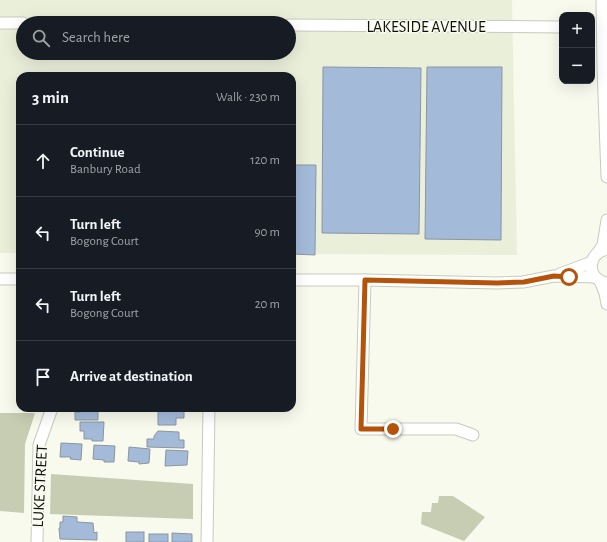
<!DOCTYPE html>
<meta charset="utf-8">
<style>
:root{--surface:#171b24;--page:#242831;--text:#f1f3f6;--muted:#9ea1a6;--line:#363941}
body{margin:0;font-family:"Alegreya Sans",sans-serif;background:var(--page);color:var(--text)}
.controls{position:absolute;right:12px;top:12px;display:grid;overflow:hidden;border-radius:8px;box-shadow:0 4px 16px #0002}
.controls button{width:36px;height:36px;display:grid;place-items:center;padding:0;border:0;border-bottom:1px solid var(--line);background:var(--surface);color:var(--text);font:20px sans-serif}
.stop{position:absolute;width:12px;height:12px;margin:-9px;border:3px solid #b45309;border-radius:50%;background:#fff}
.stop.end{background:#b45309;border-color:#fff;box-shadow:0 1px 4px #0008}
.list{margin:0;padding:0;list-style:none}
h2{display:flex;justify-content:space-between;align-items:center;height:52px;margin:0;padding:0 16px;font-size:17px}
h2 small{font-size:13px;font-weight:400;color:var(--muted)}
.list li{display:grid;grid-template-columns:26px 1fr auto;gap:12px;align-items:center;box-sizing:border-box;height:72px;padding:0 16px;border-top:1px solid var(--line)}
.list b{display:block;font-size:15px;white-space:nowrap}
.list p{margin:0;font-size:13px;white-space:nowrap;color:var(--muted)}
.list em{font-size:13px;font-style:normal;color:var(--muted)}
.icon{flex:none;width:22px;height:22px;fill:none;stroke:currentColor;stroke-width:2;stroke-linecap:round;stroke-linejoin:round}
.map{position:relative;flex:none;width:607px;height:542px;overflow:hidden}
.search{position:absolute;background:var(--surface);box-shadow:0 4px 16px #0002;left:16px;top:16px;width:280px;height:44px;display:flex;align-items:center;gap:10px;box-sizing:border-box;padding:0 14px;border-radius:22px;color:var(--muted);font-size:15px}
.panel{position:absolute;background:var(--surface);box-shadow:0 4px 16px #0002;left:16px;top:72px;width:280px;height:340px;border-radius:12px}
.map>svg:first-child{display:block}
.built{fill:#eaefda;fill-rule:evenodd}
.green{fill:#c6cdb2}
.building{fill:#a3bad9;stroke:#8d95a0}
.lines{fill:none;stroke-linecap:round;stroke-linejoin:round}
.minor-casing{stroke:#c7cabd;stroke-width:13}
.minor{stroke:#fff;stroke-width:11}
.route{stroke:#b45309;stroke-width:5}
.labels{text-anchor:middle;stroke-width:3;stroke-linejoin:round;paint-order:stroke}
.street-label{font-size:16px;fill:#0f100b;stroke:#f7faec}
</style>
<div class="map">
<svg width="607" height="542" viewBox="0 0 607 542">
<rect width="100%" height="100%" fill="#f7faec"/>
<path class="built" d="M0 0H512L517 255 292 254V76H20V253H0ZM23 23H289V53H23Z"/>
<g class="green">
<polygon points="0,413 35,413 25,444 24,513 0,511"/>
<polygon points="51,474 193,484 193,519 50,514"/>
<polygon points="439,496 453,496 485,517 464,541 421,524 422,512 431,512 432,503 438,503"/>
</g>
<g class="building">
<polygon points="323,67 421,68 419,234 322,233"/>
<polygon points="427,67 502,67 501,240 425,239"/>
<polygon points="292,165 316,165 315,255 292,254"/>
<polygon points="80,408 98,408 98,420 75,420 75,412 80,412"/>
<polygon points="158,409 184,409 184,418 176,418 176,425 158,425"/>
<polygon points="80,422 104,422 103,441 92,441 92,439 84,439 84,431 80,431"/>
<polygon points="158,431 179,432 179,440 184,440 184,448 147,447 147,439 154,439 154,436"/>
<polygon points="61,443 82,444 81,460 70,459 71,457 60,457"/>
<polygon points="94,445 115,446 114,462 104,462 104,460 93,459"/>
<polygon points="129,447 150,449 149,463 139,464 139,462 128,461"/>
<polygon points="166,450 188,451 187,465 165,466"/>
<polygon points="63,516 77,517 77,522 93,523 94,533 97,532 97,540 60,539 59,528 60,528 60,522 63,522"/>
<rect x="126" y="532" width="18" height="10"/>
<polygon points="172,533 192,534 192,542 172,542"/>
<rect x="149" y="534" width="19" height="8"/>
</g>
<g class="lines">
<g class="minor-casing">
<g id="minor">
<polyline points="602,0 603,67 607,177"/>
<polyline points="0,23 23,23"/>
<polyline points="289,25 562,27"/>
<path d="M607 249C586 253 586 280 607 283"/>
<polyline points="597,254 603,245 607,220"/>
<polyline points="560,274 592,262"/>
<polyline points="0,279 20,279"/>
<polyline points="292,280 365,280 497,283 523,282 554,276 595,277"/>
<polyline points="365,280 361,429 456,429 473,435"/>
<polyline points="600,281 605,293 607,304"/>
<polyline points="37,542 39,445 52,408"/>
<polyline points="207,542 209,408"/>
</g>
</g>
<use href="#minor" class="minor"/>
</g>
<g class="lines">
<polyline class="route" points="393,429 361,429 365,280 497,283 524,282 554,276 569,277"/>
</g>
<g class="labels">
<g class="street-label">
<text x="426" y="32">LAKESIDE AVENUE</text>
<text transform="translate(39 486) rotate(-87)" y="6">LUKE STREET</text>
</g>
</g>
</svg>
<div class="controls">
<button>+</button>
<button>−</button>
</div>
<div class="stop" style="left:569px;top:277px"></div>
<div class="stop end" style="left:393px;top:429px"></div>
<div class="search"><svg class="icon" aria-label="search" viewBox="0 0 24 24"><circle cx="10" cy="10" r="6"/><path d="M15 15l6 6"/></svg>Search here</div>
<section class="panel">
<h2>3 min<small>Walk · 230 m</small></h2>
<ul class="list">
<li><svg class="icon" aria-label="ahead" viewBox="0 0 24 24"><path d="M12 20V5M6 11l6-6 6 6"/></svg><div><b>Continue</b><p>Banbury Road</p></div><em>120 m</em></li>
<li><svg class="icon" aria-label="left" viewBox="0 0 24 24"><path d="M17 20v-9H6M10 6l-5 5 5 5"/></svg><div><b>Turn left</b><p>Bogong Court</p></div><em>90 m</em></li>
<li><svg class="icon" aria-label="left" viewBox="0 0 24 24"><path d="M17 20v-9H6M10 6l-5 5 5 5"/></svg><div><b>Turn left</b><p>Bogong Court</p></div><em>20 m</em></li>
<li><svg class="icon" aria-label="arrive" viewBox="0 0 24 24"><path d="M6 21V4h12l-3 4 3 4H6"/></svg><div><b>Arrive at destination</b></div></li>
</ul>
</section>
</div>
